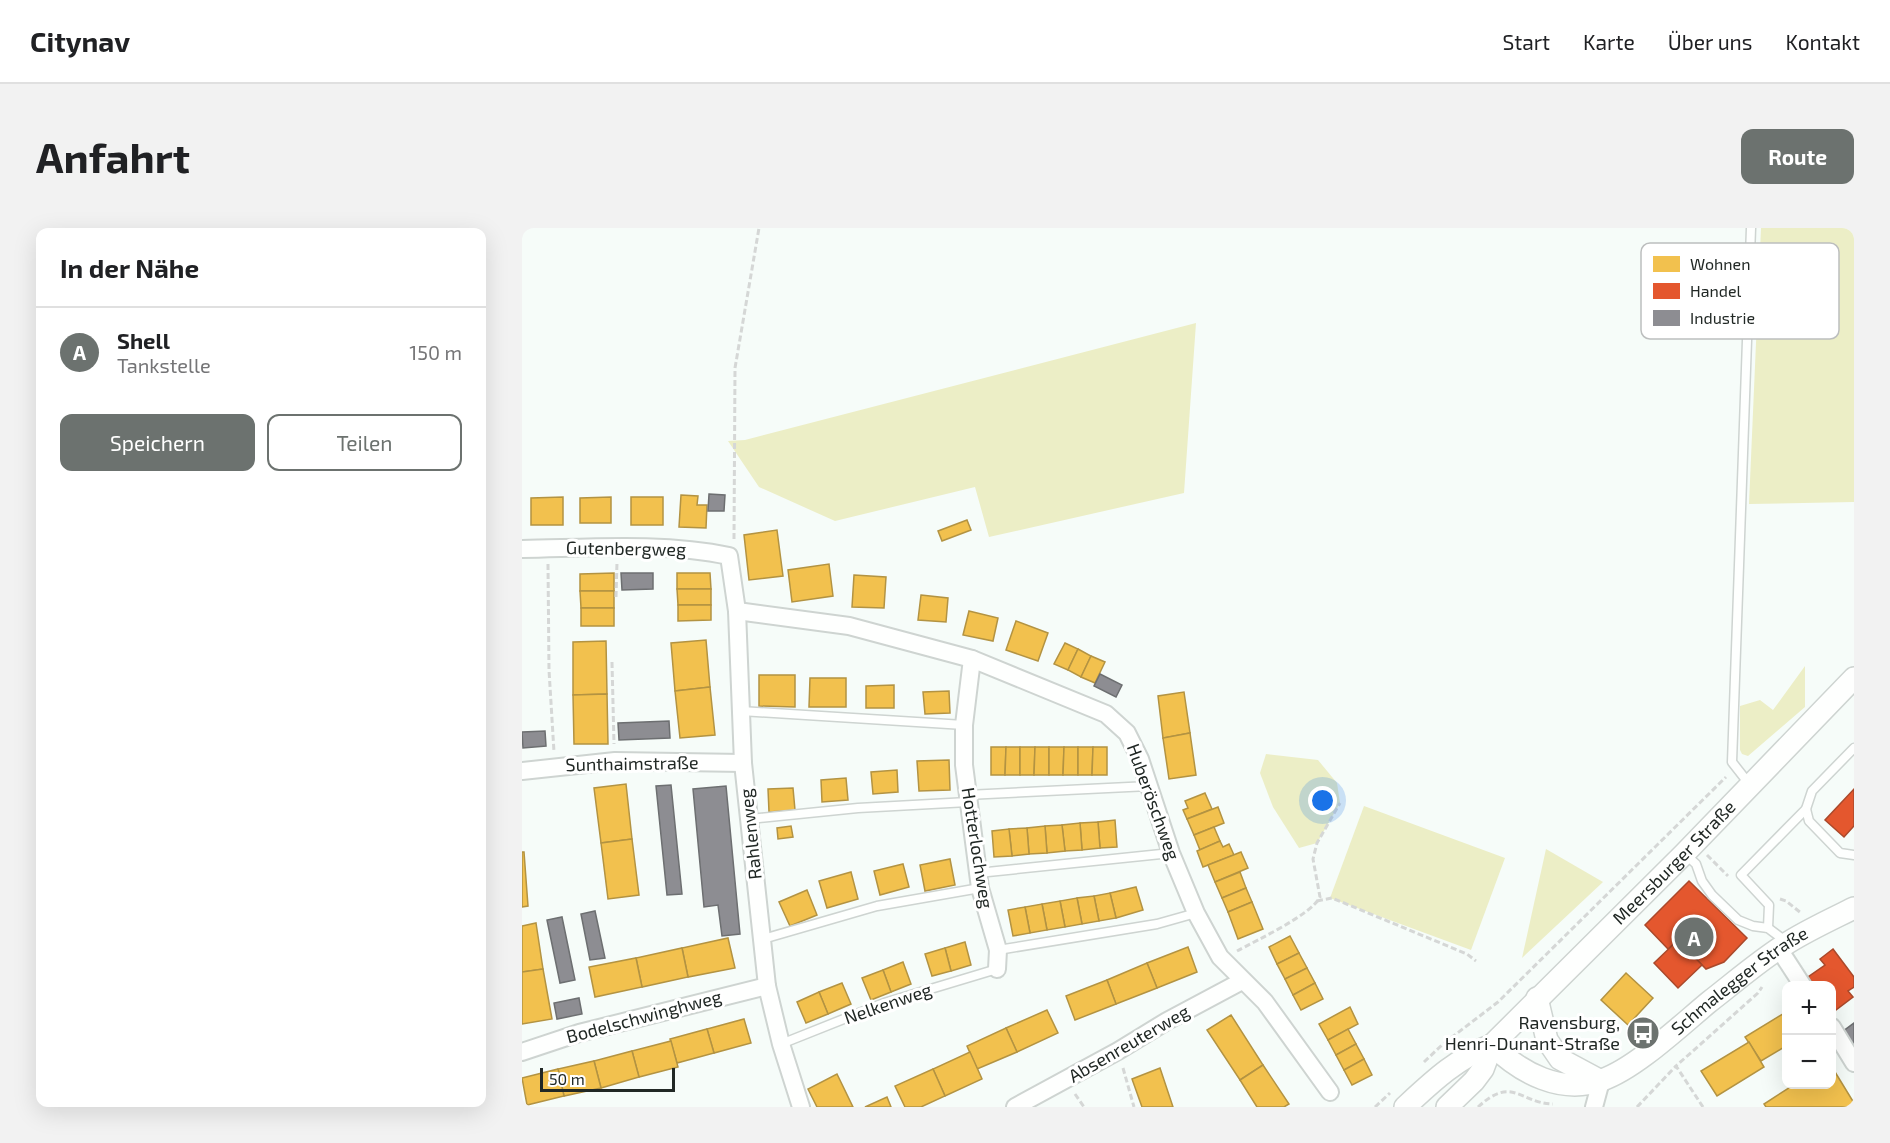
<!DOCTYPE html>
<html lang="de">
<meta charset="utf-8">
<style>
:root{--surface:#fff;--page:#f2f2f2;--text:#202124;--muted:#757577;--line:#e0e0e0;--accent:#6c726f}
body{margin:0;font-family:"Exo 2",sans-serif;background:var(--page);color:var(--text)}
.controls{position:absolute;right:18px;bottom:18px;display:grid;overflow:hidden;border-radius:12px;box-shadow:0 6px 24px #0002}
.controls button{width:54px;height:54px;display:grid;place-items:center;padding:0;border:0;border-bottom:2px solid var(--line);background:var(--surface);color:var(--text);font:30px sans-serif}
.scale{position:absolute;left:18px;bottom:15px;width:135px;box-sizing:border-box;padding-left:6px;border:3px solid #212825;border-top:0;font-size:16px;line-height:21px;white-space:nowrap;color:#212825;-webkit-text-stroke:4px #fff;paint-order:stroke}
.you{position:absolute;left:801px;top:573px;width:21px;height:21px;margin:-15px;border:4px solid #fff;border-radius:50%;background:#1a73e8;box-shadow:0 0 0 9px #1a73e833}
.badge{display:grid;place-items:center;width:39px;height:39px;border-radius:50%;background:var(--accent);color:#fff;font-size:20px;font-weight:700}
.pin{position:absolute;translate:-50% -50%;border:3px solid #fff;box-shadow:0 2px 6px #0006}
.list{margin:0;padding:0;list-style:none}
h2{display:flex;justify-content:space-between;align-items:center;height:78px;margin:0;padding:0 24px;font-size:26px}
h2 small{font-size:20px;font-weight:400;color:var(--muted)}
.list li{display:grid;grid-template-columns:39px 1fr auto;gap:18px;align-items:center;box-sizing:border-box;height:90px;padding:0 24px;border-top:2px solid var(--line)}
.list b{display:block;font-size:22px;white-space:nowrap}
.list p{margin:0;font-size:20px;white-space:nowrap;color:var(--muted)}
.list em{font-size:20px;font-style:normal;color:var(--muted)}
.actions{display:flex;gap:12px;padding:18px 24px}
.actions a{flex:1;padding:14px 0;border:2px solid var(--accent);border-radius:12px;text-align:center;font-size:21px;color:var(--accent)}
.actions .main{background:var(--accent);color:#fff}
.map{position:relative;flex:none;width:1332px;height:879px;overflow:hidden;border-radius:12px}
header{display:flex;align-items:center;gap:36px;box-sizing:border-box;height:84px;padding:0 30px;background:var(--surface);border-bottom:2px solid var(--line)}
header strong{font-size:28px}
nav{display:flex;gap:33px;margin-inline-start:auto;font-size:21px}
.intro{display:flex;align-items:center;justify-content:space-between;box-sizing:border-box;height:144px;padding:0 36px}
h1{margin:0;font-size:42px}
.button{padding:15px 27px;border-radius:12px;background:var(--accent);color:#fff;font-size:21px;font-weight:700}
main{display:flex;gap:36px;padding:0 36px}
aside{flex:1;background:var(--surface);border-radius:12px;box-shadow:0 6px 24px #0002}
.map>svg:first-child{display:block}
.green{fill:#eceec6}
.homes{fill:#f2c14e;stroke:#b39342;stroke-width:1.5}
.shops{fill:#e4572e;stroke:#aa492b;stroke-width:1.5}
.industry{fill:#8d8d92;stroke:#6d6f71;stroke-width:1.5}
.lines{fill:none;stroke-linecap:round;stroke-linejoin:round}
.service-casing{stroke:#ced4d1;stroke-width:11}
.minor-casing{stroke:#ced4d1;stroke-width:20}
.tertiary-casing{stroke:#ced4d1;stroke-width:24}
.path{stroke:#d5d7d6;stroke-width:3;stroke-dasharray:6 3;stroke-linecap:butt}
.service{stroke:#fefffe;stroke-width:8}
.minor{stroke:#fefffe;stroke-width:16}
.tertiary{stroke:#fefffe;stroke-width:21}
.labels{text-anchor:middle;stroke-width:6;stroke-linejoin:round;paint-order:stroke}
.street-label{font-size:18px;fill:#212825;stroke:#fff}
.poi-label{font-size:18px;fill:#212825;stroke:#fff;text-anchor:end}
.key{fill:#fff;stroke:#bcbebe;stroke-width:1.5}
.key-label{font-size:16px;fill:#212825}
</style>
<header>
<strong>Citynav</strong>
<nav><a>Start</a><a>Karte</a><a>Über uns</a><a>Kontakt</a></nav>
</header>
<div class="intro"><h1>Anfahrt</h1><a class="button">Route</a></div>
<main>
<aside>
<h2>In der Nähe<small></small></h2>
<ul class="list">
<li><span class="badge">A</span><div><b>Shell</b><p>Tankstelle</p></div><em>150 m</em></li>
</ul>
<div class="actions"><a class="main">Speichern</a><a>Teilen</a></div>
</aside>
<div class="map">
<svg width="1332" height="879" viewBox="0 0 1332 879">
<rect width="100%" height="100%" fill="#f6fcf9"/>
<g class="green">
<polygon points="1239,0 1332,0 1332,274 1227,276"/>
<polygon points="674,95 662,265 467,309 453,259 313,293 237,259 206,213 223,212"/>
<polygon points="1283,438 1283,479 1226,528 1220,526 1218,522 1218,478 1238,472 1251,482"/>
<polygon points="744,526 796,532 815,555 818,575 795,615 777,620 751,579 738,545"/>
<polygon points="842,578 983,630 949,722 808,670"/>
<polygon points="1024,621 1081,654 1000,730"/>
</g>
<g class="homes">
<polygon points="159,267 176,268 175,277 185,277 184,300 157,299"/>
<polygon points="41,269 41,297 9,297 9,270"/>
<polygon points="89,269 89,295 58,295 58,270"/>
<rect x="109" y="269" width="32" height="28"/>
<polygon points="445,292 449,302 420,313 416,303"/>
<polygon points="255,302 261,348 227,352 222,307"/>
<polygon points="307,336 311,368 270,374 266,342"/>
<polygon points="92,345 92,363 58,363 58,346"/>
<polygon points="155,345 188,345 189,361 155,361"/>
<polygon points="332,347 364,349 362,380 330,379"/>
<polygon points="155,361 189,361 189,377 156,377"/>
<polygon points="58,363 92,363 92,380 59,380"/>
<polygon points="399,367 426,370 424,394 396,392"/>
<polygon points="156,377 189,377 189,392 156,393"/>
<rect x="59" y="380" width="33" height="18"/>
<polygon points="447,383 476,390 471,413 441,407"/>
<polygon points="494,393 526,405 516,433 484,422"/>
<polygon points="184,412 188,459 153,463 149,415"/>
<polygon points="84,413 85,466 51,467 51,414"/>
<polygon points="543,415 556,421 546,442 532,436"/>
<polygon points="556,421 569,428 559,449 546,442"/>
<polygon points="569,428 583,434 573,455 559,449"/>
<polygon points="237,447 273,447 273,479 237,478"/>
<polygon points="288,450 324,450 324,479 287,479"/>
<polygon points="372,457 372,480 344,480 344,458"/>
<polygon points="188,459 193,507 158,510 153,463"/>
<polygon points="427,463 428,485 403,486 401,464"/>
<polygon points="662,464 668,505 641,510 636,468"/>
<polygon points="85,466 86,516 52,516 51,467"/>
<polygon points="668,505 674,547 647,551 641,510"/>
<polygon points="469,519 484,519 483,547 469,547"/>
<polygon points="484,519 498,519 498,547 483,547"/>
<polygon points="498,519 513,519 512,547 498,547"/>
<polygon points="513,519 527,519 527,547 512,547"/>
<polygon points="527,519 542,519 541,547 527,547"/>
<polygon points="542,519 556,519 556,547 541,547"/>
<polygon points="556,519 571,519 570,547 556,547"/>
<polygon points="571,519 585,519 585,547 570,547"/>
<polygon points="427,532 428,562 397,563 395,533"/>
<polygon points="375,542 376,564 351,566 349,544"/>
<polygon points="324,550 326,572 300,574 299,552"/>
<polygon points="104,556 110,611 79,615 72,560"/>
<polygon points="271,560 273,582 247,584 246,561"/>
<polygon points="683,565 690,581 665,591 661,582 666,580 663,573"/>
<polygon points="696,579 702,595 672,607 665,591"/>
<polygon points="593,592 595,619 578,620 576,594"/>
<polygon points="576,594 578,620 560,622 558,595"/>
<polygon points="558,595 560,622 543,623 540,597"/>
<polygon points="540,597 543,623 525,625 523,598"/>
<polygon points="269,598 271,609 256,611 255,600"/>
<polygon points="523,598 525,625 507,626 505,600"/>
<polygon points="692,599 698,613 678,622 672,607"/>
<polygon points="505,600 507,626 490,628 487,601"/>
<polygon points="487,601 490,628 472,629 470,603"/>
<polygon points="110,611 117,667 86,671 79,615"/>
<polygon points="698,613 701,619 707,616 712,627 681,639 675,623"/>
<polygon points="0,624 2,624 6,678 0,679"/>
<polygon points="719,624 726,640 693,654 686,637"/>
<polygon points="428,631 433,657 403,663 398,637"/>
<polygon points="381,636 387,659 358,667 352,643"/>
<polygon points="329,644 336,671 305,680 297,653"/>
<polygon points="718,644 724,660 700,670 693,654"/>
<polygon points="614,659 621,682 594,690 588,665"/>
<polygon points="724,660 730,674 706,684 700,670"/>
<polygon points="285,662 295,687 268,698 257,674"/>
<polygon points="588,665 594,690 577,693 572,668"/>
<polygon points="572,668 577,693 560,696 555,670"/>
<polygon points="555,670 560,696 543,699 538,673"/>
<polygon points="538,673 543,699 525,702 520,676"/>
<polygon points="730,674 741,701 716,711 706,684"/>
<polygon points="520,676 525,702 508,705 503,679"/>
<polygon points="503,679 508,705 491,708 486,682"/>
<polygon points="14,695 21,741 0,744 0,698"/>
<polygon points="768,708 777,725 755,736 747,719"/>
<polygon points="206,710 213,740 166,749 160,720"/>
<polygon points="443,714 449,737 429,743 423,720"/>
<polygon points="666,719 675,744 635,760 625,735"/>
<polygon points="160,720 166,749 120,759 114,730"/>
<polygon points="423,720 429,743 410,748 403,726"/>
<polygon points="777,725 785,740 763,751 755,736"/>
<polygon points="114,730 120,759 73,769 67,739"/>
<polygon points="381,734 389,756 369,764 361,742"/>
<polygon points="625,735 635,760 594,776 585,752"/>
<polygon points="785,740 793,755 771,767 763,751"/>
<polygon points="21,741 30,791 0,796 0,744"/>
<polygon points="361,742 369,764 349,772 340,750"/>
<polygon points="1104,745 1131,770 1106,797 1079,772"/>
<polygon points="585,752 594,776 553,792 544,768"/>
<polygon points="320,755 329,776 306,786 297,764"/>
<polygon points="793,755 801,771 779,782 771,767"/>
<polygon points="297,764 306,786 284,795 275,774"/>
<polygon points="828,779 836,796 806,812 797,796"/>
<polygon points="525,782 536,805 495,824 484,800"/>
<polygon points="1264,784 1264,818 1239,833 1223,809"/>
<polygon points="709,787 741,837 718,852 685,802"/>
<polygon points="222,791 229,815 192,825 185,801"/>
<polygon points="484,800 495,824 455,841 445,818"/>
<polygon points="185,801 192,825 155,835 148,811"/>
<polygon points="826,801 834,816 814,827 806,812"/>
<polygon points="149,813 156,839 117,849 110,823"/>
<polygon points="1227,814 1242,839 1195,868 1179,843"/>
<polygon points="834,816 842,831 822,842 814,827"/>
<polygon points="110,823 117,849 79,860 72,833"/>
<polygon points="448,824 460,851 423,868 411,841"/>
<polygon points="842,831 850,847 830,857 822,842"/>
<polygon points="72,833 79,860 42,868 36,841"/>
<polygon points="741,837 767,876 762,879 735,879 718,852"/>
<polygon points="1310,839 1332,875 1332,879 1244,879 1242,876 1273,856 1310,856"/>
<polygon points="638,840 651,879 620,879 610,851"/>
<polygon points="36,841 42,868 5,877 0,850"/>
<polygon points="411,841 423,868 399,879 383,879 373,858"/>
<polygon points="315,846 331,879 295,879 286,861"/>
<polygon points="365,869 369,879 343,879"/>
</g>
<g class="shops">
<polygon points="1332,561 1332,598 1322,609 1303,592"/>
<polygon points="1167,653 1225,710 1202,734 1184,741 1156,712 1146,721 1123,697"/>
<polygon points="1156,712 1180,737 1156,760 1132,735"/>
<polygon points="1311,721 1332,749 1332,759 1326,763 1331,769 1310,785 1310,758 1293,758 1286,749 1303,737 1298,731"/>
</g>
<g class="industry">
<polygon points="187,266 203,267 202,283 186,283"/>
<polygon points="99,345 131,345 131,361 100,362"/>
<polygon points="578,446 600,457 594,469 572,458"/>
<polygon points="147,493 148,510 97,512 96,495"/>
<polygon points="23,503 24,518 1,520 0,504"/>
<polygon points="149,557 160,666 145,667 134,558"/>
<polygon points="204,558 218,706 200,708 196,677 182,679 171,561"/>
<polygon points="73,683 83,730 68,732 59,686"/>
<polygon points="40,689 53,752 38,755 25,692"/>
<polygon points="57,770 60,786 35,791 32,775"/>
<polygon points="1332,795 1332,819 1320,804"/>
</g>
<g class="lines">
<g class="service-casing">
<g id="service">
<polyline points="219,483 442,497"/>
<polyline points="1332,520 1290,563 1284,581 1287,593 1318,625 1332,627"/>
<polyline points="1228,557 1210,534 1229,0"/>
<polyline points="445,567 627,558"/>
<polyline points="228,591 336,580 446,574"/>
<polyline points="1163,626 1174,636 1180,653 1190,667 1216,692 1231,698 1246,700 1266,715"/>
<polyline points="456,645 649,625"/>
<polyline points="1246,700 1247,677 1219,647 1284,581"/>
<polyline points="241,711 355,678 458,660"/>
<polyline points="476,722 635,696 674,685"/>
<polyline points="259,816 362,775 475,741"/>
</g>
</g>
<g class="minor-casing">
<g id="minor">
<path d="M0 321C66 320 142 314 207 328L215 383 221 535 245 758 259 816 279 879"/>
<polyline points="215,383 327,398 450,431 584,486 605,505 618,531 649,625 674,685 698,729 743,774 808,864"/>
<polyline points="450,431 442,497 442,537 458,660 476,722 475,741"/>
<polyline points="0,543 93,533 221,535"/>
<polyline points="1257,721 1281,758"/>
<polyline points="1310,799 1332,835"/>
<polyline points="0,824 57,805 245,758"/>
<polyline points="493,879 596,823 645,793 720,753"/>
<polyline points="1072,879 1079,853"/>
</g>
</g>
<g class="tertiary-casing">
<g id="tertiary">
<polyline points="1015,770 1025,812 1038,831 1079,853"/>
<path id="s1" d="M970 817C999 845 1039 867 1080 852 1114 840 1158 798 1187 774 1213 754 1239 731 1267 714 1288 701 1310 691 1332 680"/>
<path d="M883 879C910 854 935 830 970 817"/>
<path id="s2" d="M925 879 952 853 961 841 970 817 1162 626 1332 450"/>
</g>
</g>
<g class="path">
<polyline points="212,311 213,140 237,0"/>
<polyline points="26,336 27,442 32,524"/>
<polyline points="94,369 95,334"/>
<polyline points="90,434 92,516"/>
<polyline points="1185,627 1206,648"/>
<polyline points="1258,671 1264,673 1279,685"/>
<polyline points="795,673 810,670 945,726 954,733"/>
<path d="M715 723C735 712 789 687 798 669L791 631 795 615 818 575"/>
<polyline points="902,834 921,816 976,774 1204,549"/>
<polyline points="601,840 612,879"/>
<polyline points="553,866 562,879"/>
<polyline points="853,879 868,865"/>
<path d="M956 879C991 847 997 875 1031 876"/>
<polyline points="1115,879 1154,838"/>
<polyline points="1181,879 1154,838 1236,765 1240,759"/>
</g>
<use href="#service" class="service"/>
<use href="#minor" class="minor"/>
<use href="#tertiary" class="tertiary"/>
</g>
<defs>
<g id="bus-disc" transform="scale(1.725)"><circle r="9.5" fill="#6c726f" stroke="#fff"/><path d="M-5-6H5V4H4V6H2V4H-2V6H-4V4H-5ZM-3.5-4V0h7V-4ZM-3.5 1.2v1.5H-2V1.2ZM2 1.2v1.5H3.5V1.2Z" fill="#fff"/></g>
</defs>
<g fill-rule="evenodd">
<use href="#bus-disc" x="1121" y="805"/>
</g>
<g class="labels">
<g class="street-label">
<text transform="translate(104 321) rotate(1)" y="6">Gutenbergweg</text>
<text transform="translate(110 536) rotate(-1)" y="6">Sunthaimstraße</text>
<text transform="translate(631 574) rotate(70)" y="6">Huberöschweg</text>
<text transform="translate(229 606) rotate(-96)" y="6">Rahlenweg</text>
<text transform="translate(455 620) rotate(81)" y="6">Hotterlochweg</text>
<text dy="6" stroke="none"><textPath href="#s2" startOffset="336">Meersburger Straße</textPath></text>
<text dy="6" stroke="none"><textPath href="#s1" startOffset="292">Schmalegger Straße</textPath></text>
<text transform="translate(366 776) rotate(-19)" y="6">Nelkenweg</text>
<text transform="translate(122 789) rotate(-15)" y="6">Bodelschwinghweg</text>
<text transform="translate(607 816) rotate(-30)" y="6">Absenreuterweg</text>
</g>
<g class="poi-label">
<text x="1098" y="801">Ravensburg,<tspan x="1098" dy="21">Henri-Dunant-Straße</tspan></text>
</g>
</g>
<rect x="1119" y="15" width="198" height="96" rx="9" class="key"/>
<rect x="1131" y="28" width="27" height="16" fill="#f2c14e"/>
<rect x="1131" y="55" width="27" height="16" fill="#e4572e"/>
<rect x="1131" y="82" width="27" height="16" fill="#8d8d92"/>
<g class="key-label">
<text x="1168" y="42">Wohnen</text>
<text x="1168" y="69">Handel</text>
<text x="1168" y="96">Industrie</text>
</g>
</svg>
<div class="controls">
<button>+</button>
<button>−</button>
</div>
<div class="scale">50 m</div>
<div class="you"></div>
<div class="pin badge" style="left:1172px;top:709px">A</div>
</div>
</main>
